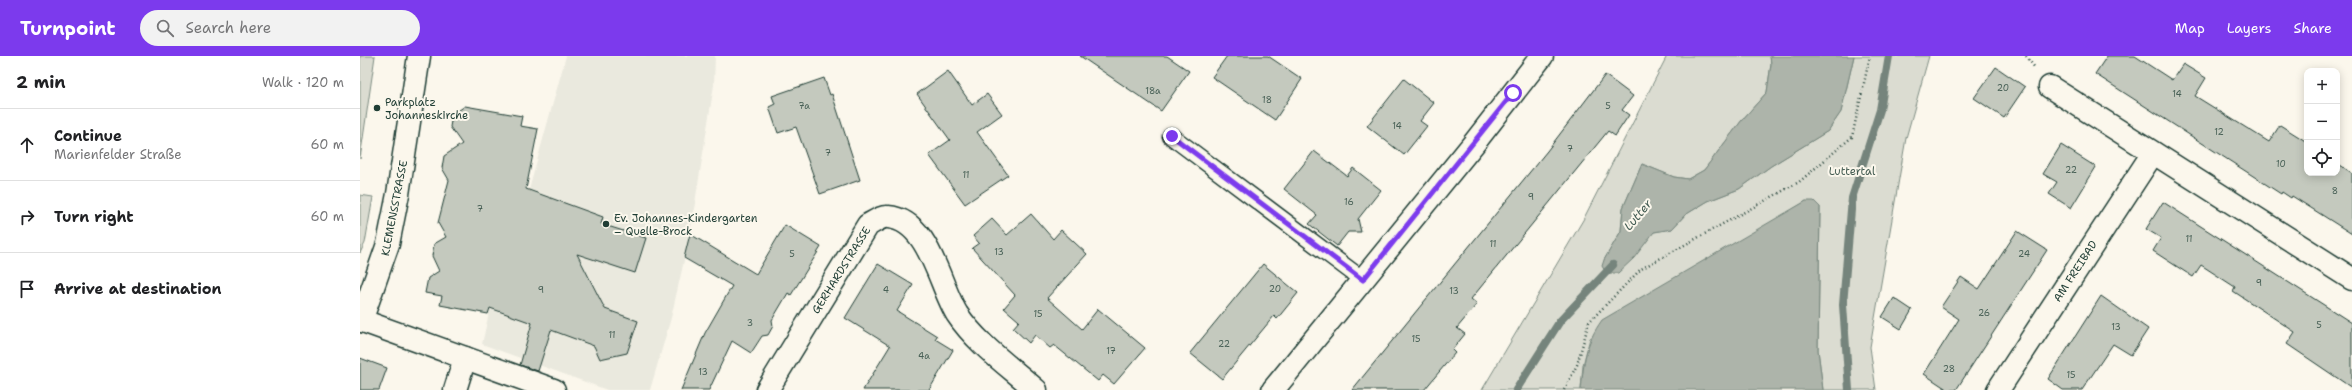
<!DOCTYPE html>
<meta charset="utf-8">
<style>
:root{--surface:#fff;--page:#f2f2f2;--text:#202124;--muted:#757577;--line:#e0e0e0;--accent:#7c3aed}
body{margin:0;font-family:"Shantell Sans",sans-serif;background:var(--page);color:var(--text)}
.controls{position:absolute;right:12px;top:12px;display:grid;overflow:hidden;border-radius:8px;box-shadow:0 2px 10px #0003}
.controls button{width:36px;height:36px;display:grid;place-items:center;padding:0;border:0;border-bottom:1px solid var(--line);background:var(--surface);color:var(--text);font:20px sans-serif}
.stop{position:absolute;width:12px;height:12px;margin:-9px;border:3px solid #7c3aed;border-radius:50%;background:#fff}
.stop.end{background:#7c3aed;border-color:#fff;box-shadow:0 1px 4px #0008}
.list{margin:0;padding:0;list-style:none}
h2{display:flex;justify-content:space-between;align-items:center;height:52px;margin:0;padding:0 16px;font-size:17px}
h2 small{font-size:13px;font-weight:400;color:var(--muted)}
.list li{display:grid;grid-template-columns:26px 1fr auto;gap:12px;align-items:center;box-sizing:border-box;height:72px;padding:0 16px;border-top:1px solid var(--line)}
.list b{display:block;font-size:15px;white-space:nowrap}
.list p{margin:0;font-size:13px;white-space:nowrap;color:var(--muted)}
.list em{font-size:13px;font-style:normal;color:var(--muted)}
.icon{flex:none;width:22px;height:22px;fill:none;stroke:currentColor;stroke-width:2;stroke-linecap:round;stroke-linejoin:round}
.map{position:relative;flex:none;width:1992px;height:334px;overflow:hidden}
header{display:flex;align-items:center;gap:24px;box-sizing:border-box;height:56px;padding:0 20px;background:var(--accent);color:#fff}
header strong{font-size:19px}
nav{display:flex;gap:22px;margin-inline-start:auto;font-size:14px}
.search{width:280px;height:36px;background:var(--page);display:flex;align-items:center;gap:10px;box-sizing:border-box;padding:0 14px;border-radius:22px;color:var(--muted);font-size:15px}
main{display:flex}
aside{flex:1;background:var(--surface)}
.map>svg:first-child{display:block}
.built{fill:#eae9de}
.green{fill:#dbdcd1;stroke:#7d8c82}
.water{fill:#adb4aa;stroke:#74847b}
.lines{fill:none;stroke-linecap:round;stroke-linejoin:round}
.stream{stroke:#74847b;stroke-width:8}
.building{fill:#c4c9be;stroke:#1f3d34}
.lane-casing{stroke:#1f3d34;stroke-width:19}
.street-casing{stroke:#1f3d34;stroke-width:25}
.path{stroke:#1f3d34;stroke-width:2.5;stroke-dasharray:1 3;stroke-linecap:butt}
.lane{stroke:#fbf7ec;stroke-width:16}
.street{stroke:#fbf7ec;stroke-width:22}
.route{stroke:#7c3aed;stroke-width:5}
.poi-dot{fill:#1f3d34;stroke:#fbf7ec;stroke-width:1.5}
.labels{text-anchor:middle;stroke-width:4;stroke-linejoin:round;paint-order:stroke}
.number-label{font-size:9px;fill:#486056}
.poi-label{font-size:11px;fill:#1f3d34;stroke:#fbf7ec;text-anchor:start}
.park-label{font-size:11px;fill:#455d53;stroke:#fbf7ec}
.street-label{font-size:11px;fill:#1f3d34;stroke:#fbf7ec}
.water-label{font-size:12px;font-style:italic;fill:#425b52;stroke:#fbf7ec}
</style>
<header>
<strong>Turnpoint</strong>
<div class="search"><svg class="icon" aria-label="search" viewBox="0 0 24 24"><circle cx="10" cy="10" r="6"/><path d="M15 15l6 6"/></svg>Search here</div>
<nav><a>Map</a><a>Layers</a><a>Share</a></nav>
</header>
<main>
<aside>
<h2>2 min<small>Walk · 120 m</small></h2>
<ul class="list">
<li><svg class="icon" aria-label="ahead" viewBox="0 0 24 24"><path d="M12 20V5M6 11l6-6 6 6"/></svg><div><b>Continue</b><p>Marienfelder Straße</p></div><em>60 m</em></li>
<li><svg class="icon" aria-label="right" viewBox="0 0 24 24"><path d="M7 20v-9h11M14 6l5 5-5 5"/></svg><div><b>Turn right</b></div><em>60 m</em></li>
<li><svg class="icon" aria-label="arrive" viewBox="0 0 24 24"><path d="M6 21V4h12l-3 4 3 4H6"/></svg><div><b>Arrive at destination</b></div></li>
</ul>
</aside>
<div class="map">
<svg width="1992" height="334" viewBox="0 0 1992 334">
<rect width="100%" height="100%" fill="#fbf7ec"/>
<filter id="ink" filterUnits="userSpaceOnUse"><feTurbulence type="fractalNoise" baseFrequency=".025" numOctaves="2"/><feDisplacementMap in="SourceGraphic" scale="8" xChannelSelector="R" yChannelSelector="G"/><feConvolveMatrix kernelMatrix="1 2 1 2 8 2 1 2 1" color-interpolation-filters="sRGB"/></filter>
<g filter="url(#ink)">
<polygon class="built" points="206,0 355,0 354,29 330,178 311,262 290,334 247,334 122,288 138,217 162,159"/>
<g class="green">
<polygon points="0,0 15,0 0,103"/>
<polygon points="1307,0 1410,0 1411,8 1407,36 1382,64 1344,114 1328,123 1314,121 1282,108 1263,152 1261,175 1244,204 1288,181 1294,176 1312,173 1325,159 1348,145 1379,133 1411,110 1468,75 1481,56 1494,0 1569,0 1546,82 1510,291 1516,334 1463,334 1458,294 1460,151 1446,145 1230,282 1223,309 1221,334 1122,334 1223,164"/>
<polygon points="0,139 13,141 5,187 0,197"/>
</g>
<g class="water">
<polygon points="1410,0 1494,0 1481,56 1468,75 1411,110 1379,133 1348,145 1325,159 1312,173 1294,176 1274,202 1258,217 1246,217 1242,210 1244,204 1261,175 1263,152 1282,108 1314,121 1328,123 1344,114 1382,64 1407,36 1411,8"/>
<path d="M1446 145H1454L1460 151 1458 294 1463 334H1221C1224 305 1225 288 1242 264Z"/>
</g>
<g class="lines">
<g class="stream">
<polyline points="1156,334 1200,265 1253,209"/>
<polyline points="1489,334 1483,249 1492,142 1520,54 1529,0"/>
</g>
</g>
<g class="building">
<polygon points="720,0 807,0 829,15 801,55"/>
<polygon points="867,0 908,0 942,23 915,64 852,21"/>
<polygon points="1747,0 1775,0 1812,24 1823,8 1846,22 1835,40 1909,86 1920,69 1947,86 1947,117 1977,117 1977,107 1992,117 1992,178 1932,140 1931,142 1922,136 1921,138 1735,18"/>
<polygon points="1636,11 1665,31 1644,62 1614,42"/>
<polygon points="588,15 612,49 627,38 642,58 617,76 648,119 605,148 569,99 590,84 557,38"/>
<polygon points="1245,19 1273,40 1262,54 1269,59 1255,80 1248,75 1111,243 1117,248 1097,272 1105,278 1092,294 1095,297 1064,334 992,334 1187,95"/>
<polygon points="464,22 470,39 472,38 500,124 460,138 436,71 418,77 409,51 415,48 412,40"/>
<polygon points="1044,23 1074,47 1060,65 1067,70 1044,99 1007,70"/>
<polygon points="105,50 162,60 160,70 178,73 166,133 243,161 241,168 286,182 275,217 217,198 245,253 278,265 267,297 240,303 234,290 191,274 178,315 160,309 172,267 130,252 128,258 80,249 82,240 65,237 68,222 79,215 72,200 74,188 86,181 78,167 89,124 82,112 84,100 102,88 90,71 92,59"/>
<polygon points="1701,89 1736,111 1711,152 1689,138 1697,126 1683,118"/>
<polygon points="954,95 987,120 993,112 1021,134 998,163 1001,176 988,176 977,190 949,168 957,159 924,133"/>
<polygon points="1803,146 1992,267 1992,332 1927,288 1935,276 1873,235 1875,231 1841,209 1833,221 1793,195 1801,182 1786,173"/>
<polygon points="671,158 693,183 701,174 727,198 687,242 722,273 738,253 785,292 754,328 743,319 738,325 694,289 690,292 675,279 669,287 653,272 659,265 644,252 655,239 612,192 619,187 613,180 632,163 647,179"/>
<polygon points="425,169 461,191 431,239 428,237 412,264 413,270 408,279 402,280 391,297 372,285 349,334 321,334 345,277 372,230 324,202 330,178 396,218"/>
<polygon points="1657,175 1687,194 1596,334 1588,334 1564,318 1599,263 1581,251 1601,221 1619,233"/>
<polygon points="518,208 553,229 537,255 577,280 575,283 593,294 569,334 503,334 530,290 485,262"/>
<polygon points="903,208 938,237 917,263 914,260 862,323 830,297"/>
<polygon points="1741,240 1788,273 1771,299 1753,288 1722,334 1703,334 1688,323"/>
<polygon points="1534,242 1552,254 1541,273 1522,261"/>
<polygon points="0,302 27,312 19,334 0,334"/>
</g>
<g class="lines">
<g class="lane-casing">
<polyline id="lane" points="811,80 1003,224"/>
</g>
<g class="street-casing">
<g id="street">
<polyline points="1690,31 1992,223"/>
<polyline points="0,264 194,334"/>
<polyline points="1,265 28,188 38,138 59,0"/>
<polyline points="95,334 105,302"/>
<path d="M407 334 508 169C514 166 522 160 528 161 569 164 579 229 597 258 617 288 649 310 676 334"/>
<polyline points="913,334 1115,86 1182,0"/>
<polyline points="1638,334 1793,97"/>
</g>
</g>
<g class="path">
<polyline points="1666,0 1675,12"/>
<polyline points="1204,334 1217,309 1229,266 1281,213 1439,126 1492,81 1510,0"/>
</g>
<use href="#lane" class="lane"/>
<use href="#street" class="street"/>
</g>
</g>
<g class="lines" filter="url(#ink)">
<polyline class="route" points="812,80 1003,224 1153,37"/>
</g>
<g class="poi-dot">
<circle cx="17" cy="52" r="4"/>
<circle cx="246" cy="168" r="4"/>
</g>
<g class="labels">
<g class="number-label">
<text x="1643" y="35">20</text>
<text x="793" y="38">18a</text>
<text x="1817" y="41">14</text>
<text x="907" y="47">18</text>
<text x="444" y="53">7a</text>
<text x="1248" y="53">5</text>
<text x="1037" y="73">14</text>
<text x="1859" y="79">12</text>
<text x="1210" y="96">7</text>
<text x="468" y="100">7</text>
<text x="1921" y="111">10</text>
<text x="1711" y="117">22</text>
<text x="606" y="122">11</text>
<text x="1975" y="138">8</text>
<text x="1171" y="144">9</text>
<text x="989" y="149">16</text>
<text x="120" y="156">7</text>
<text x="1829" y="186">11</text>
<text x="1133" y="191">11</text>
<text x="639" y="199">13</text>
<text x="432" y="201">5</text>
<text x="1664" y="201">24</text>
<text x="1899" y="230">9</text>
<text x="915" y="236">20</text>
<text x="181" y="237">9</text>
<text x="526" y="237">4</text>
<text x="1094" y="238">13</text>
<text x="1624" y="260">26</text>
<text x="678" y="261">15</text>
<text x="390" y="270">3</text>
<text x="1959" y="272">5</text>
<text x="1756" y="274">13</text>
<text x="252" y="282">11</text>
<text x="1056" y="286">15</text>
<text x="864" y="291">22</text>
<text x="751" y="298">17</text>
<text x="564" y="303">4a</text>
<text x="1589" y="316">28</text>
<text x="343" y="319">13</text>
<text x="1711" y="322">15</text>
</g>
<g class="poi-label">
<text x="25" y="50">Parkplatz<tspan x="25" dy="13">Johanneskirche</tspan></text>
<text x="254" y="166">Ev. Johannes-Kindergarten<tspan x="254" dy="13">– Quelle-Brock</tspan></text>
</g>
<g class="park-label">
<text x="1492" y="119">Luttertal</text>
</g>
<g class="street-label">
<text transform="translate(34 152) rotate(-79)" y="4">KLEMENSSTRASSE</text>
<text transform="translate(481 214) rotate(-58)" y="4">GERHARDSTRASSE</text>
<text transform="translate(1715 215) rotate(-57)" y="4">AM FREIBAD</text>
</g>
<g class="water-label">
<text transform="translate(1278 159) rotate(-50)" y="4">Lutter</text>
</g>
</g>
</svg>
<div class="controls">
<button>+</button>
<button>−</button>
<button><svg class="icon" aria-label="locate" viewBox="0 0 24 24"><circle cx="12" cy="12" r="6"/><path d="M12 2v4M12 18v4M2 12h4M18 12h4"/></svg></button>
</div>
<div class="stop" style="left:1153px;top:37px"></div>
<div class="stop end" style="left:812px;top:80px"></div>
</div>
</main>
